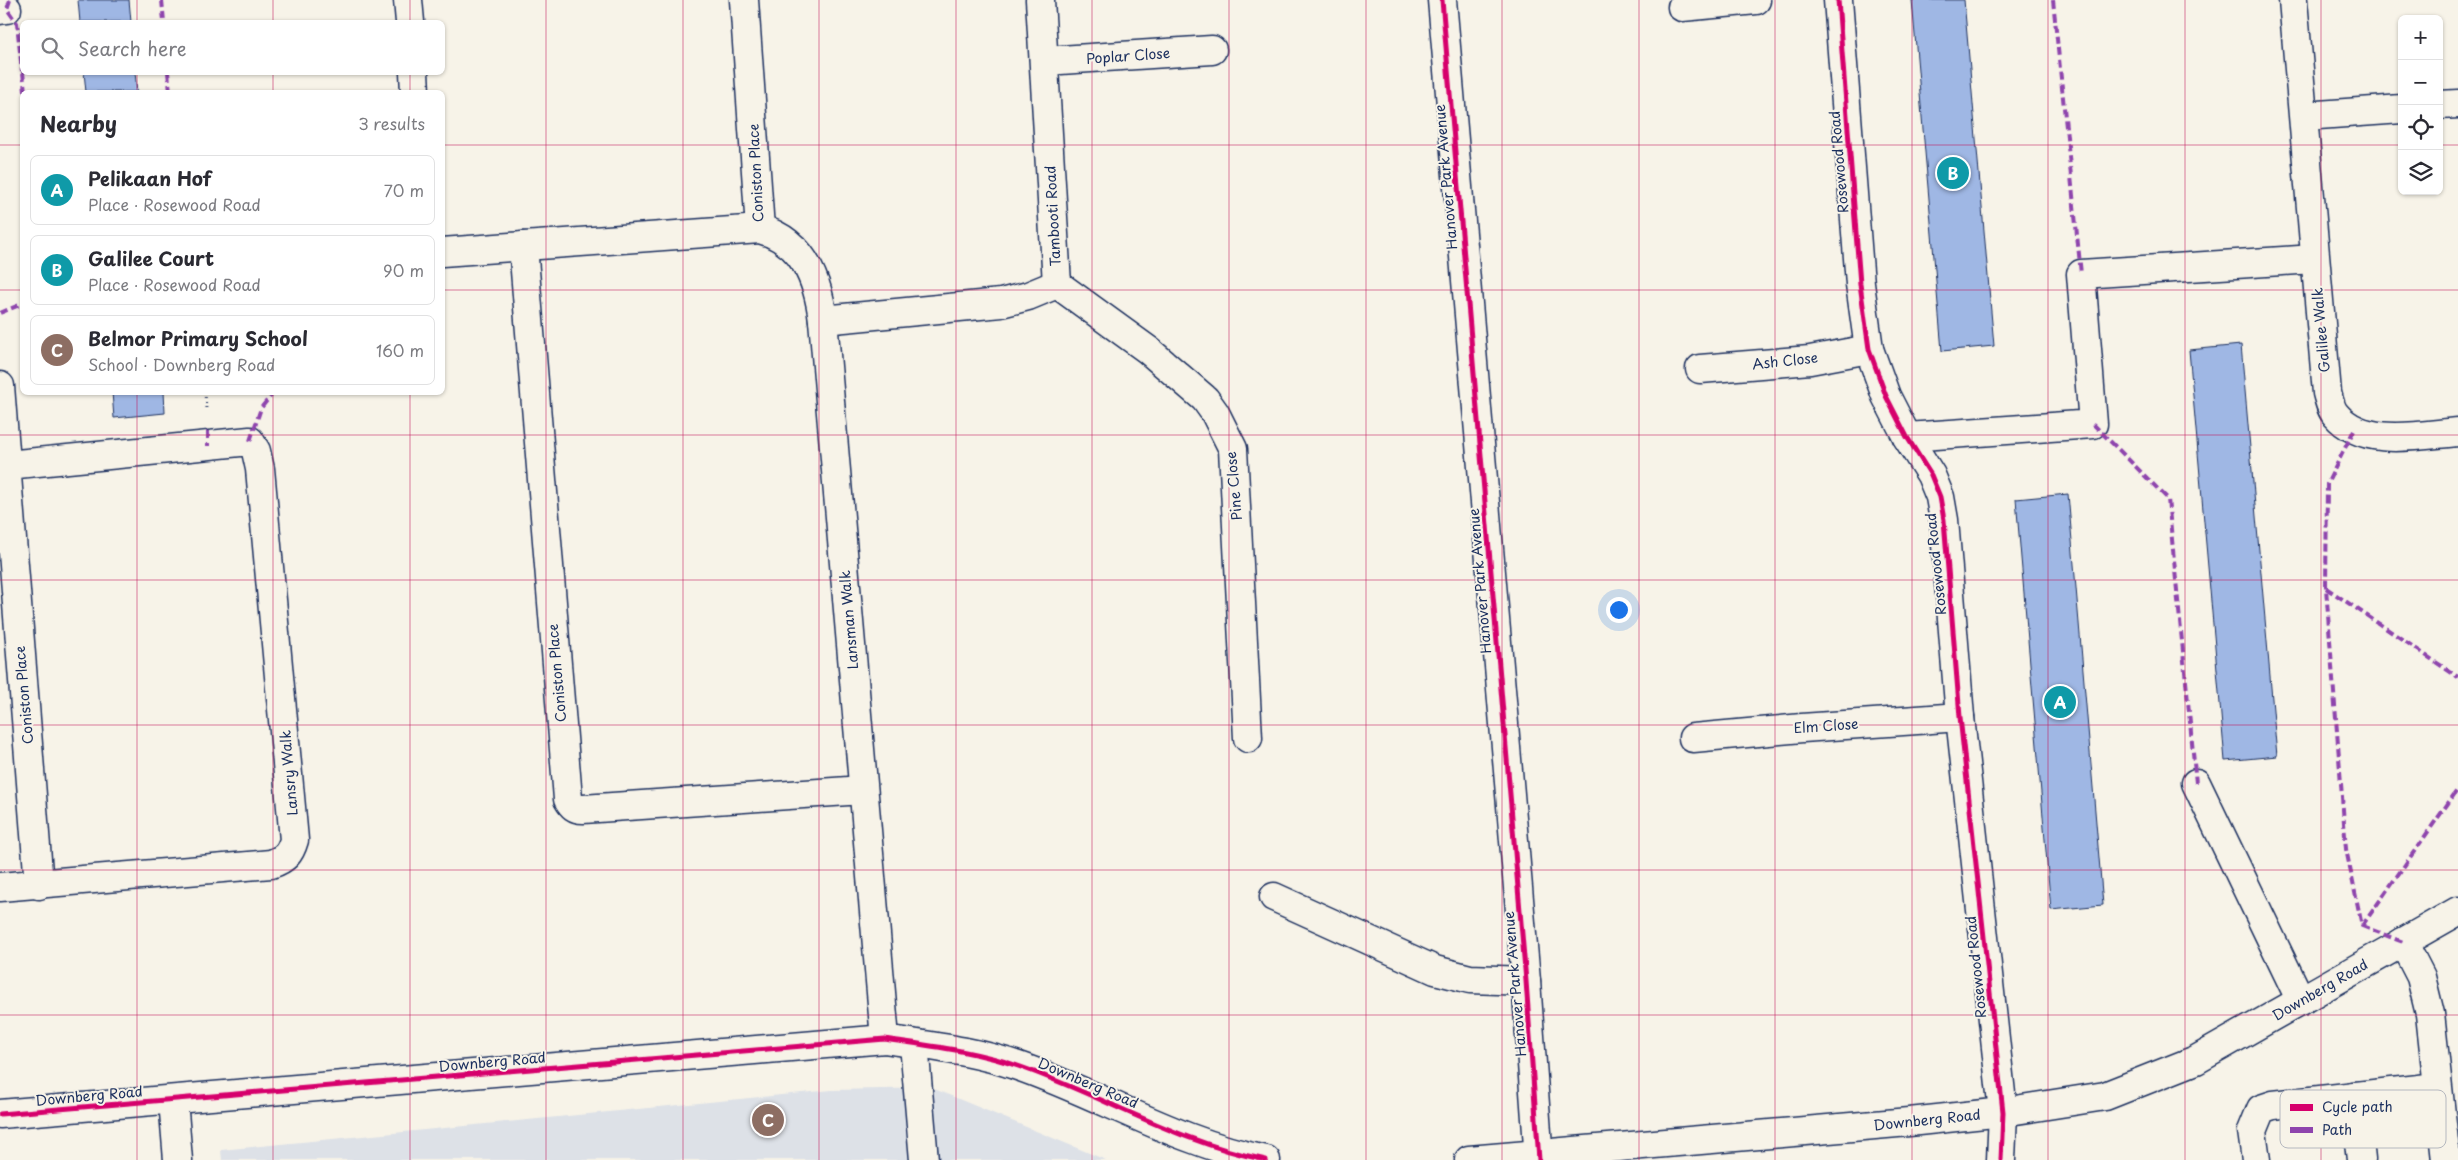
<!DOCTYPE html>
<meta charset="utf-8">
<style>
:root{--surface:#fff;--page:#f7f7f7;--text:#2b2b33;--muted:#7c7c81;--line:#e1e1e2;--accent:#d1495b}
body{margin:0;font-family:"Playpen Sans",sans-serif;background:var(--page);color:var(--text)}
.controls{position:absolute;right:15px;top:15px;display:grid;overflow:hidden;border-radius:8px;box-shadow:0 1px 4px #0004}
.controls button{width:45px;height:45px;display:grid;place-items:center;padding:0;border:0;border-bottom:1px solid var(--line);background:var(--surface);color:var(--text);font:25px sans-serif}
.you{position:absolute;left:1618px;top:609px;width:18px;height:18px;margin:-12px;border:4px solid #fff;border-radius:50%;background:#1a73e8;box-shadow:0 0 0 8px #1a73e833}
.badge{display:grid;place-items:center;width:32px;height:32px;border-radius:50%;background:var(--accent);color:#fff;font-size:16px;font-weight:700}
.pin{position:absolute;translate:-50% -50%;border:2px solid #fff;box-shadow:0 1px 5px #0006}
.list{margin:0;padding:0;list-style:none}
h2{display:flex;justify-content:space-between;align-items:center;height:65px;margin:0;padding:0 20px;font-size:21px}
h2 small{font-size:16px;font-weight:400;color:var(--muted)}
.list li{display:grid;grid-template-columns:32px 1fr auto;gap:15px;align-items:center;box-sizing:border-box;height:70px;margin:0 10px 10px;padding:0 10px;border:1px solid var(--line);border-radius:8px}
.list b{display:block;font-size:19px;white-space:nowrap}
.list p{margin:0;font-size:16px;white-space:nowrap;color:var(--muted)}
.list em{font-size:16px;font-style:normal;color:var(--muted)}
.icon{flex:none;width:28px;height:28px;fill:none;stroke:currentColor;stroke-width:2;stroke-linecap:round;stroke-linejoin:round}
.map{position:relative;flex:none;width:2458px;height:1160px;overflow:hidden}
.search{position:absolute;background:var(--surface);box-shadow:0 1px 4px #0004;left:20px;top:20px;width:425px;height:55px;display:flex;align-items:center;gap:12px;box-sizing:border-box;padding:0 18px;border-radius:8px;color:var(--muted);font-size:19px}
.panel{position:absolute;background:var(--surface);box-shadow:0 1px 4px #0004;left:20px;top:90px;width:425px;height:305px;border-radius:8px}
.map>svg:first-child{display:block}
.built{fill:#dde1e7}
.building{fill:#9fb7e4;stroke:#1b2f5e}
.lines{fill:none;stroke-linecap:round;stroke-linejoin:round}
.minor-casing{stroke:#1b2f5e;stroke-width:31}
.path{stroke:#1b2f5e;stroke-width:3;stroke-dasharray:1 4;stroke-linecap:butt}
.minor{stroke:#f7f3e8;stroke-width:28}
.quiet{stroke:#8e44ad;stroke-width:4;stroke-dasharray:8 4;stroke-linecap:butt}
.cycleway-casing{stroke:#f7f3e8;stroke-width:8}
.cycleway{stroke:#d6006c;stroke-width:5}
.grid{fill:none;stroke:#c2185b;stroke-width:1;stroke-opacity:0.55}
.labels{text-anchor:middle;stroke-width:4;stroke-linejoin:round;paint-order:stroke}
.street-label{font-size:14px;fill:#1b2f5e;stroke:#f7f3e8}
.key{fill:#f7f3e8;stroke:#b5b8bf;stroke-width:1}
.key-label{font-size:14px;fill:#1b2f5e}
</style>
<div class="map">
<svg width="2458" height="1160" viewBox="0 0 2458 1160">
<rect width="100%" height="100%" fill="#f7f3e8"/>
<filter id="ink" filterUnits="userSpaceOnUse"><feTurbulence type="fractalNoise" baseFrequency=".02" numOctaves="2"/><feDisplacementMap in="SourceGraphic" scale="10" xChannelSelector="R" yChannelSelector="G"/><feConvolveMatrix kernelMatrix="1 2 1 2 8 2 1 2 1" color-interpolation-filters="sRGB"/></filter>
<g filter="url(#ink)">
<polygon class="built" points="932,1088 1106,1160 222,1160 221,1150 832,1090"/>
<g class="building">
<polygon points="78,0 129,0 131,22 80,22"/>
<polygon points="1912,0 1964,0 1994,346 1942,351"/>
<polygon points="84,72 135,72 137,92 86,92"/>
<polygon points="2241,345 2277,756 2225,761 2189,350"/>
<polygon points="112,392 164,392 165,413 114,418"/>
<polygon points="2068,494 2103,905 2051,910 2016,499"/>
</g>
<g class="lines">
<g class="minor-casing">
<g id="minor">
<polyline points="408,0 410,22"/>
<polyline points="744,0 760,229"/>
<polyline points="1040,0 1057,284"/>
<polyline points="1442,0 1526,981 1539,1160"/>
<polyline points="1838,0 1860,284 1869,349 1886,396 1907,437 1931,475 1940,497 1944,520 1960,717 2003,1112 2001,1160"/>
<path d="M2293 0 2327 393C2329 400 2331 410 2336 415 2364 448 2420 435 2458 432"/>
<polyline points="1682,7 1756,0"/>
<polyline points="0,10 7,9"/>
<polyline points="1045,61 1212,50"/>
<polyline points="414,72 415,92"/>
<polyline points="2439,105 2458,104"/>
<polyline points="2304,116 2402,109"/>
<path d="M523 246 568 799C572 806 575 809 583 809L863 790"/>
<path d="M442 252 760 229C803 241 818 279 823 320L885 1039"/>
<polyline points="1057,284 1148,350 1205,399 1215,413 1233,449 1248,738"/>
<polyline points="823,320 1001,303 1028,296 1057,284"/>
<polyline points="1700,369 1810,360 1869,349"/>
<polyline points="0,386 39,885"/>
<polyline points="1907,437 2093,424 2081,274 2314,259"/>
<polyline points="1693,738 1802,728 1960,717"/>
<polyline points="2196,783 2301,1001"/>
<path d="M0 887 271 864C285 859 290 854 294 840L260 469 256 451 250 441 7 465"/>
<polyline points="1274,897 1435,970 1470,979 1526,981"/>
<polyline points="2403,942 2421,977 2430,1014 2446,1160"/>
<polyline points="914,1044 924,1160"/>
<polyline points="2354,1096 2361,1160"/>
<polyline points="173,1100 178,1160"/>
<path d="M0 1114 885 1039C930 1046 975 1051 1018 1066 1102 1095 1178 1143 1266 1160"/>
<polyline points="1469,1160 1909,1122 2003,1112 2105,1096 2196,1060 2458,911"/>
<polyline points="2256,1160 2252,1131 2261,1109 2273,1105 2437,1087"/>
</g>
</g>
<polyline class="path" points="205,392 206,409"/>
<use href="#minor" class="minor"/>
<g class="quiet">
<polyline points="10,0 7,9 17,23 22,71"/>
<polyline points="162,0 164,22"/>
<polyline points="2053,0 2081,274"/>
<polyline points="23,72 25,92"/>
<polyline points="168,72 170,92"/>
<polyline points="0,313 22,304"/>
<polyline points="2093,424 2168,499 2196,783"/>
<polyline points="2354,430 2327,484 2326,588 2346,849 2362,926 2403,942"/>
<polyline points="208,431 208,446"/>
<polyline points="250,441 261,408 274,392"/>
<polyline points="2326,588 2458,677"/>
<polyline points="2362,926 2458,789"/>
</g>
<g class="cycleway-casing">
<g id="cycleway">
<polyline points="1442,0 1526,981 1539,1160"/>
<polyline points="1838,0 1860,284 1869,349 1886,396 1907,437 1931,475 1940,497 1944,520 1960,717 2003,1112 2001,1160"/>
<path d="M0 1114 885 1039C930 1046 975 1051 1018 1066 1102 1095 1178 1143 1266 1160"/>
</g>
</g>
<use href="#cycleway" class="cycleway"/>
</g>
</g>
<path class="grid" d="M137 0V22M273 0V22M410 0V22M546 0V1160M683 0V1160M819 0V1160M956 0V1160M1092 0V1160M1229 0V1160M1366 0V1160M1502 0V1160M1639 0V1160M1775 0V1160M1912 0V1160M2048 0V1160M2185 0V1160M2321 0V1160M137 72V92M273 72V92M410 72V92M0 145H22M442 145H2402M2439 145H2458M0 290H22M442 290H2458M137 392V1160M273 392V1160M410 392V1160M0 435H2458M0 580H2458M0 725H2458M0 870H2458M0 1015H2458"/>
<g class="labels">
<g class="street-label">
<text transform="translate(1128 56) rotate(-4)" y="5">Poplar Close</text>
<text transform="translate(1839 162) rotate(-95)" y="5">Rosewood Road</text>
<text transform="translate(756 173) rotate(-93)" y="5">Coniston Place</text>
<text transform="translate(1446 177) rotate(-95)" y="5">Hanover Park Avenue</text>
<text transform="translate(1053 216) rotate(-93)" y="5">Tambooti Road</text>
<text transform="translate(2321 330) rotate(-95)" y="5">Galilee Walk</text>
<text transform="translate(1785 361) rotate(-6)" y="5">Ash Close</text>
<text transform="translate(1234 486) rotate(-95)" y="5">Pine Close</text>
<text transform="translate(1936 564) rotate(-96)" y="5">Rosewood Road</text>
<text transform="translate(1480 581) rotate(-95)" y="5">Hanover Park Avenue</text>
<text transform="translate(849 620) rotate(-95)" y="5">Lansman Walk</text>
<text transform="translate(557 673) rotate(-95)" y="5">Coniston Place</text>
<text transform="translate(24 695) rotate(-95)" y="5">Coniston Place</text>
<text transform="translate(1826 726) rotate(-4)" y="5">Elm Close</text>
<text transform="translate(289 773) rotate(-95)" y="5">Lansry Walk</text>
<text transform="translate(1976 967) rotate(-96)" y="5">Rosewood Road</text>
<text transform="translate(1515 984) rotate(-95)" y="5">Hanover Park Avenue</text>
<text transform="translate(2320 990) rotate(-30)" y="5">Downberg Road</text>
<text transform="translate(492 1062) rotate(-5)" y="5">Downberg Road</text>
<text transform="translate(1088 1083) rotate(23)" y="5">Downberg Road</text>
<text transform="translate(89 1096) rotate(-5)" y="5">Downberg Road</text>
<text transform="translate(1927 1120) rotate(-6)" y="5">Downberg Road</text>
</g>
</g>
<rect x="2280" y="1090" width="166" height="58" rx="8" class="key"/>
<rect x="2290" y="1104" width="23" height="7" fill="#d6006c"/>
<rect x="2290" y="1127" width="23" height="6" fill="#8e44ad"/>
<g class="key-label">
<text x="2322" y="1112">Cycle path</text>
<text x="2322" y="1135">Path</text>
</g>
</svg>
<div class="controls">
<button>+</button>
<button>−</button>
<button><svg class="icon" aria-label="locate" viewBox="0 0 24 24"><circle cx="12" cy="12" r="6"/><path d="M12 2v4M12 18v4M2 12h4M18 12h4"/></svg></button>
<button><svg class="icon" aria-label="layers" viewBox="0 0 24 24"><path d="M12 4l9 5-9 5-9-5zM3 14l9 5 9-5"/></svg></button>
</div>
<div class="you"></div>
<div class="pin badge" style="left:2060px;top:702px;background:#0f9aa8">A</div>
<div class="pin badge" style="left:1953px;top:173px;background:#0f9aa8">B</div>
<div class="pin badge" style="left:768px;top:1120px;background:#8d6e63">C</div>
<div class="search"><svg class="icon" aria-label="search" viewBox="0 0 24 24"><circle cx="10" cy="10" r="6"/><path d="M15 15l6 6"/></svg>Search here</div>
<section class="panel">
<h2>Nearby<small>3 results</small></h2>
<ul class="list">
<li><span class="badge" style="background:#0f9aa8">A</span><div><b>Pelikaan Hof</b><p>Place · Rosewood Road</p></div><em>70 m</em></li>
<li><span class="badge" style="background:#0f9aa8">B</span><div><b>Galilee Court</b><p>Place · Rosewood Road</p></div><em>90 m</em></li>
<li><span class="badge" style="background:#8d6e63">C</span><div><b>Belmor Primary School</b><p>School · Downberg Road</p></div><em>160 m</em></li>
</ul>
</section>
</div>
